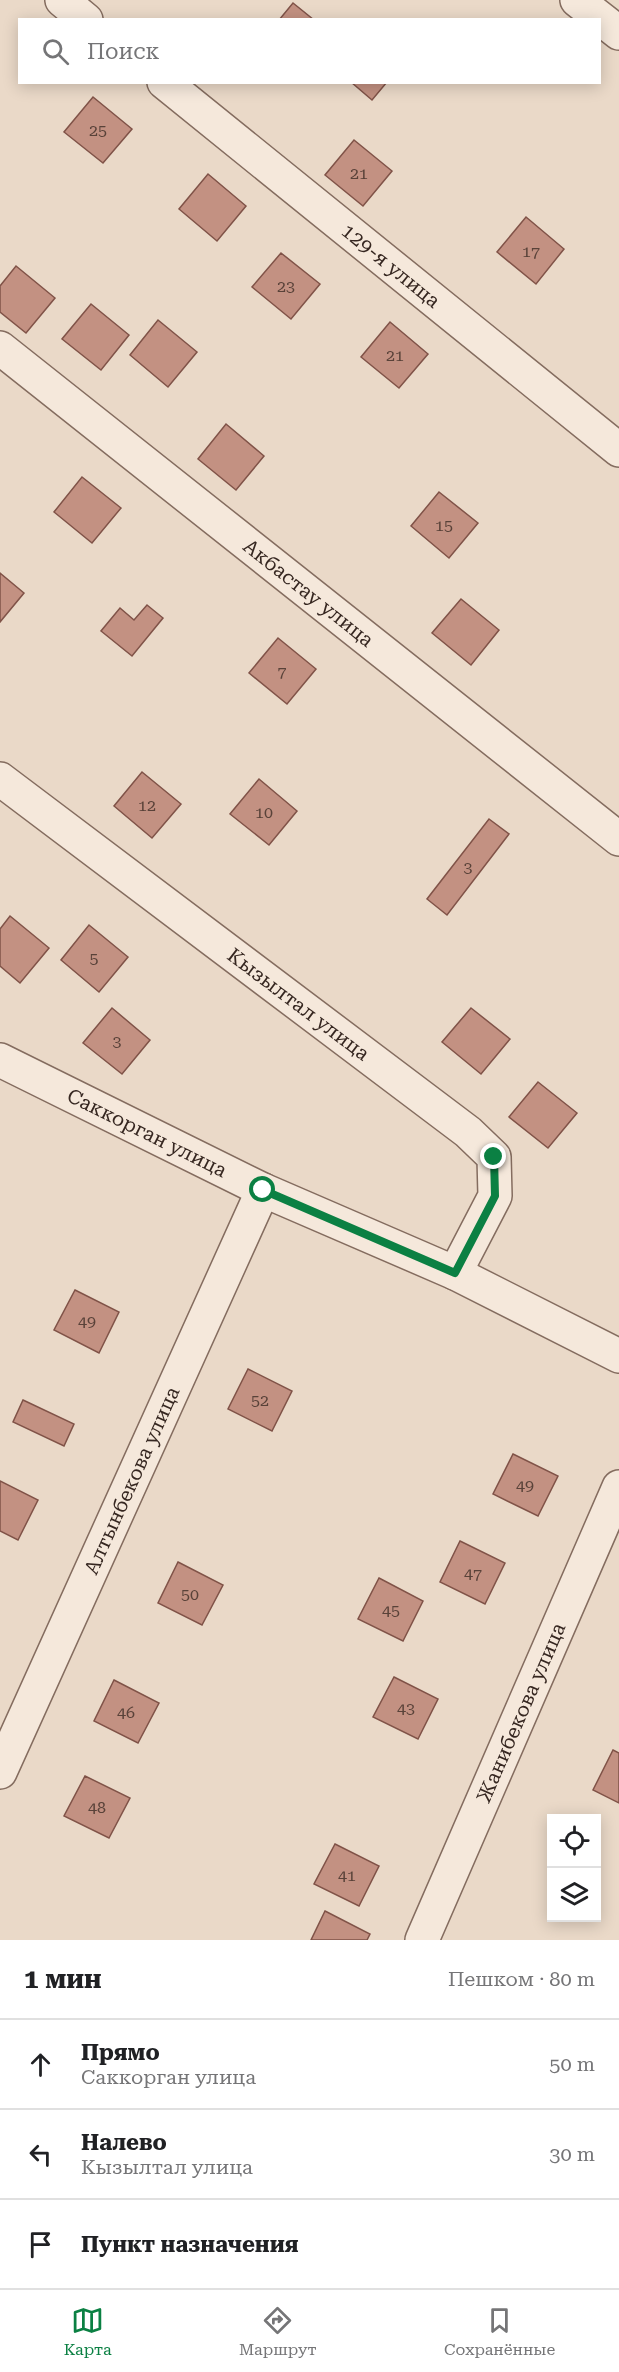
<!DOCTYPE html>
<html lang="ru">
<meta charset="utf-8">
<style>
:root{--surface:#fff;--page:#f6f6f6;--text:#202124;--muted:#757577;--line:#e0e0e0;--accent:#0b8043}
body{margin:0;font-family:"Roboto Serif",serif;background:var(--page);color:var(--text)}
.controls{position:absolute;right:18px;bottom:18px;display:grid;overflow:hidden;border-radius:0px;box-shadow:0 3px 15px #0003}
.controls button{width:54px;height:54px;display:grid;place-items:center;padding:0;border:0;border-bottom:2px solid var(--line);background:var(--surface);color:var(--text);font:30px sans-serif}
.stop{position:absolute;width:18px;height:18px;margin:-14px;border:4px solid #0b8043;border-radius:50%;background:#fff}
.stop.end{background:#0b8043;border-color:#fff;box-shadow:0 2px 6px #0008}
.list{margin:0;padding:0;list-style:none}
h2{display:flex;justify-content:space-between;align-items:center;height:78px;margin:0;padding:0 24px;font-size:26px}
h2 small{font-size:20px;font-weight:400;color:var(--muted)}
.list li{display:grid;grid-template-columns:39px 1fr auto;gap:18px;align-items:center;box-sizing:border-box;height:90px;padding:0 24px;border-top:2px solid var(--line)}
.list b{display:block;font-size:22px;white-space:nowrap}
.list p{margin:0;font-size:20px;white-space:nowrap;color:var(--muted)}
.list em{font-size:20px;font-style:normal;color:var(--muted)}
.icon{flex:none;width:33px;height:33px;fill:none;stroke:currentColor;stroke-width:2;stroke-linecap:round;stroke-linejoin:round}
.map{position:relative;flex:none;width:619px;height:1940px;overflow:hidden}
.search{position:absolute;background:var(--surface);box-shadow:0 3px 15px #0003;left:18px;right:18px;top:18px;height:66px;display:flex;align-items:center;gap:15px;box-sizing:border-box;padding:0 21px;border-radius:0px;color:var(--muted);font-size:22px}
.sheet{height:348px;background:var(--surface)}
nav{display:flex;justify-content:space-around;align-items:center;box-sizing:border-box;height:84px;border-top:2px solid var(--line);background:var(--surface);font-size:16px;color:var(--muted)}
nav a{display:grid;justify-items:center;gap:3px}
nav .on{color:var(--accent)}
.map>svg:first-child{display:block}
.building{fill:#c39182;stroke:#805348;stroke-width:1.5}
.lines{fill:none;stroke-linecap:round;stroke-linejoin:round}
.minor-casing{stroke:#846c5f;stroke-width:36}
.minor{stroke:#f5e8db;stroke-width:33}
.route{stroke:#0b8043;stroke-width:8}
.labels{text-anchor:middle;stroke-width:6;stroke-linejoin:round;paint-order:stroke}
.number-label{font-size:16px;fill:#594239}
.street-label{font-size:20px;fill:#362721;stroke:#f2e5d7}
</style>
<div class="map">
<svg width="619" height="1940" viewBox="0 0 619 1940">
<rect width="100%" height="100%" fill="#ead9c8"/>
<g class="building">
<polygon points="293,3 314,20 279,20"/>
<polygon points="351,82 387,82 372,100"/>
<polygon points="93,97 132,129 103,163 64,132"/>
<polygon points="354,140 392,171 363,206 325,175"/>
<polygon points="208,174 246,206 217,241 179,209"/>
<polygon points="526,217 564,249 536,284 497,252"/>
<polygon points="281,253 320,284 291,319 252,287"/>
<polygon points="16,266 55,298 26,333 0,312 0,286"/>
<polygon points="91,304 129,335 101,370 62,339"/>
<polygon points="158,320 197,352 168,387 130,355"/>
<polygon points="390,322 428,354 399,388 361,357"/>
<polygon points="226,424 264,456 236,490 198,459"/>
<polygon points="82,477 121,508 92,543 54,512"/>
<polygon points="439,492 478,523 449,558 411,526"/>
<polygon points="0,573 24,593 0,622"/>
<polygon points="461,599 499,630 471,665 432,633"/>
<polygon points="147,605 163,618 132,656 101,631 120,608 134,620"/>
<polygon points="278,638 316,669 287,704 249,673"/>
<polygon points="142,772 181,804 152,838 114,806"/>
<polygon points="259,779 297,811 269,845 230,814"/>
<polygon points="489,819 509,834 447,915 427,899"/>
<polygon points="10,916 49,948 20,983 0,966 0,929"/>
<polygon points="89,925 128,957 99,992 61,960"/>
<polygon points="112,1008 150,1040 122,1074 83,1043"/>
<polygon points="471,1008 510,1039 481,1074 442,1042"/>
<polygon points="538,1082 577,1113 548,1148 509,1117"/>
<polygon points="75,1290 119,1312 99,1353 54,1330"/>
<polygon points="248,1369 292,1391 272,1431 228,1409"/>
<polygon points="23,1400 74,1424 64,1446 13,1422"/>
<polygon points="513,1454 558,1476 538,1516 493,1494"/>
<polygon points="0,1481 38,1500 18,1540 0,1531"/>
<polygon points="460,1541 505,1563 485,1604 440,1582"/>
<polygon points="178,1562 223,1585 202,1625 158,1603"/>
<polygon points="379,1578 423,1601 403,1641 358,1619"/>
<polygon points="394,1677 438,1699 418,1739 373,1717"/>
<polygon points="114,1680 159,1703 138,1743 94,1721"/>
<polygon points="613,1750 619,1753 619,1803 593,1790"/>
<polygon points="85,1776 130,1798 109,1838 64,1816"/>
<polygon points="335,1844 379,1866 359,1906 314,1884"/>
<polygon points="325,1911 370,1934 367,1940 311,1940"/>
</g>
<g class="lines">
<g class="minor-casing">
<g id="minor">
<polyline points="62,0 86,20"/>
<polyline points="577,0 619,33"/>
<path id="s1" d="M164 82 619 450"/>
<path id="s2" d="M0 348 619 839"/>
<path id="s3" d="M0 779 468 1132 494 1157 495 1196 455 1273"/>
<path id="s4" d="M0 1060 263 1190 455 1273 619 1356"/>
<path id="s5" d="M0 1772 263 1190"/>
<path id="s6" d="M422 1940 619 1487"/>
</g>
</g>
<use href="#minor" class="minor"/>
</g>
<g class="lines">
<polyline class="route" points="263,1190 455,1273 495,1196 494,1157"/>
</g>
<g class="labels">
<g class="number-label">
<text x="98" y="136">25</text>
<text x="359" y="179">21</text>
<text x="531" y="257">17</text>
<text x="286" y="292">23</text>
<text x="395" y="361">21</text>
<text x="444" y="531">15</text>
<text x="282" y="677">7</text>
<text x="147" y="811">12</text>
<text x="264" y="818">10</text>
<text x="468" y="873">3</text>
<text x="94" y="964">5</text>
<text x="117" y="1047">3</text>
<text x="87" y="1327">49</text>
<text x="260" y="1406">52</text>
<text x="525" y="1491">49</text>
<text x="473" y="1579">47</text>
<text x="190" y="1600">50</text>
<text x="391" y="1616">45</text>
<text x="406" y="1714">43</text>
<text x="126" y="1718">46</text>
<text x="97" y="1813">48</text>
<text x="347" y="1881">41</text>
</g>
<g class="street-label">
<text dy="7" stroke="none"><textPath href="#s1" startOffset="292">129-я улица</textPath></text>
<text dy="7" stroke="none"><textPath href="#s2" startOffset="394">Акбастау улица</textPath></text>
<text dy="7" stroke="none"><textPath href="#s3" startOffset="374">Кызылтал улица</textPath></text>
<text dy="7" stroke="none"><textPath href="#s4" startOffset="164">Саккорган улица</textPath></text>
<text dy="7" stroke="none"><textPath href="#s5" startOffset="320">Алтынбекова улица</textPath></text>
<text dy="7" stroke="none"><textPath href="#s6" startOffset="248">Жанибекова улица</textPath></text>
</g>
</g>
</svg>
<div class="controls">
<button><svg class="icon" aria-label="locate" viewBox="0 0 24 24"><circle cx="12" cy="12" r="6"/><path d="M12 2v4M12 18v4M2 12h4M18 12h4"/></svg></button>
<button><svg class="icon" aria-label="layers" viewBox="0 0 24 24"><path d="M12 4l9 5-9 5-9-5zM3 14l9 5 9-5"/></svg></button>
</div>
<div class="stop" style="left:263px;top:1190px"></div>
<div class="stop end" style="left:494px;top:1157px"></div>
<div class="search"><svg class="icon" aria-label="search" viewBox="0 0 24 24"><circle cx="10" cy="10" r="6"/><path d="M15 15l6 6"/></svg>Поиск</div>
</div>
<section class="sheet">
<h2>1 мин<small>Пешком · 80 m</small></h2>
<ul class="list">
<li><svg class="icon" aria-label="ahead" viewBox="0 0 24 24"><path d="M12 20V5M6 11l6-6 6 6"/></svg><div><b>Прямо</b><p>Саккорган улица</p></div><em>50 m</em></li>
<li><svg class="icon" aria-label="left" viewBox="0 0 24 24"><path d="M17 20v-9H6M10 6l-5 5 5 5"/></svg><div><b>Налево</b><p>Кызылтал улица</p></div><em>30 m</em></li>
<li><svg class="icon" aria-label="arrive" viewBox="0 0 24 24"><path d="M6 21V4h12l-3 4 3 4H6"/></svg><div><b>Пункт назначения</b></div></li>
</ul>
</section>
<nav>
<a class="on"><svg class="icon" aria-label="map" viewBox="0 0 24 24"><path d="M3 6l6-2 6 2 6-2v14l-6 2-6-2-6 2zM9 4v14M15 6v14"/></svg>Карта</a>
<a><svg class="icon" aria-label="directions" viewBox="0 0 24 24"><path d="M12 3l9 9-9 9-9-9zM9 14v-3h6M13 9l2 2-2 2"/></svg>Маршрут</a>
<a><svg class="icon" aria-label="saved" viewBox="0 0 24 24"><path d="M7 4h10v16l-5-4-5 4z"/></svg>Сохранённые</a>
</nav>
